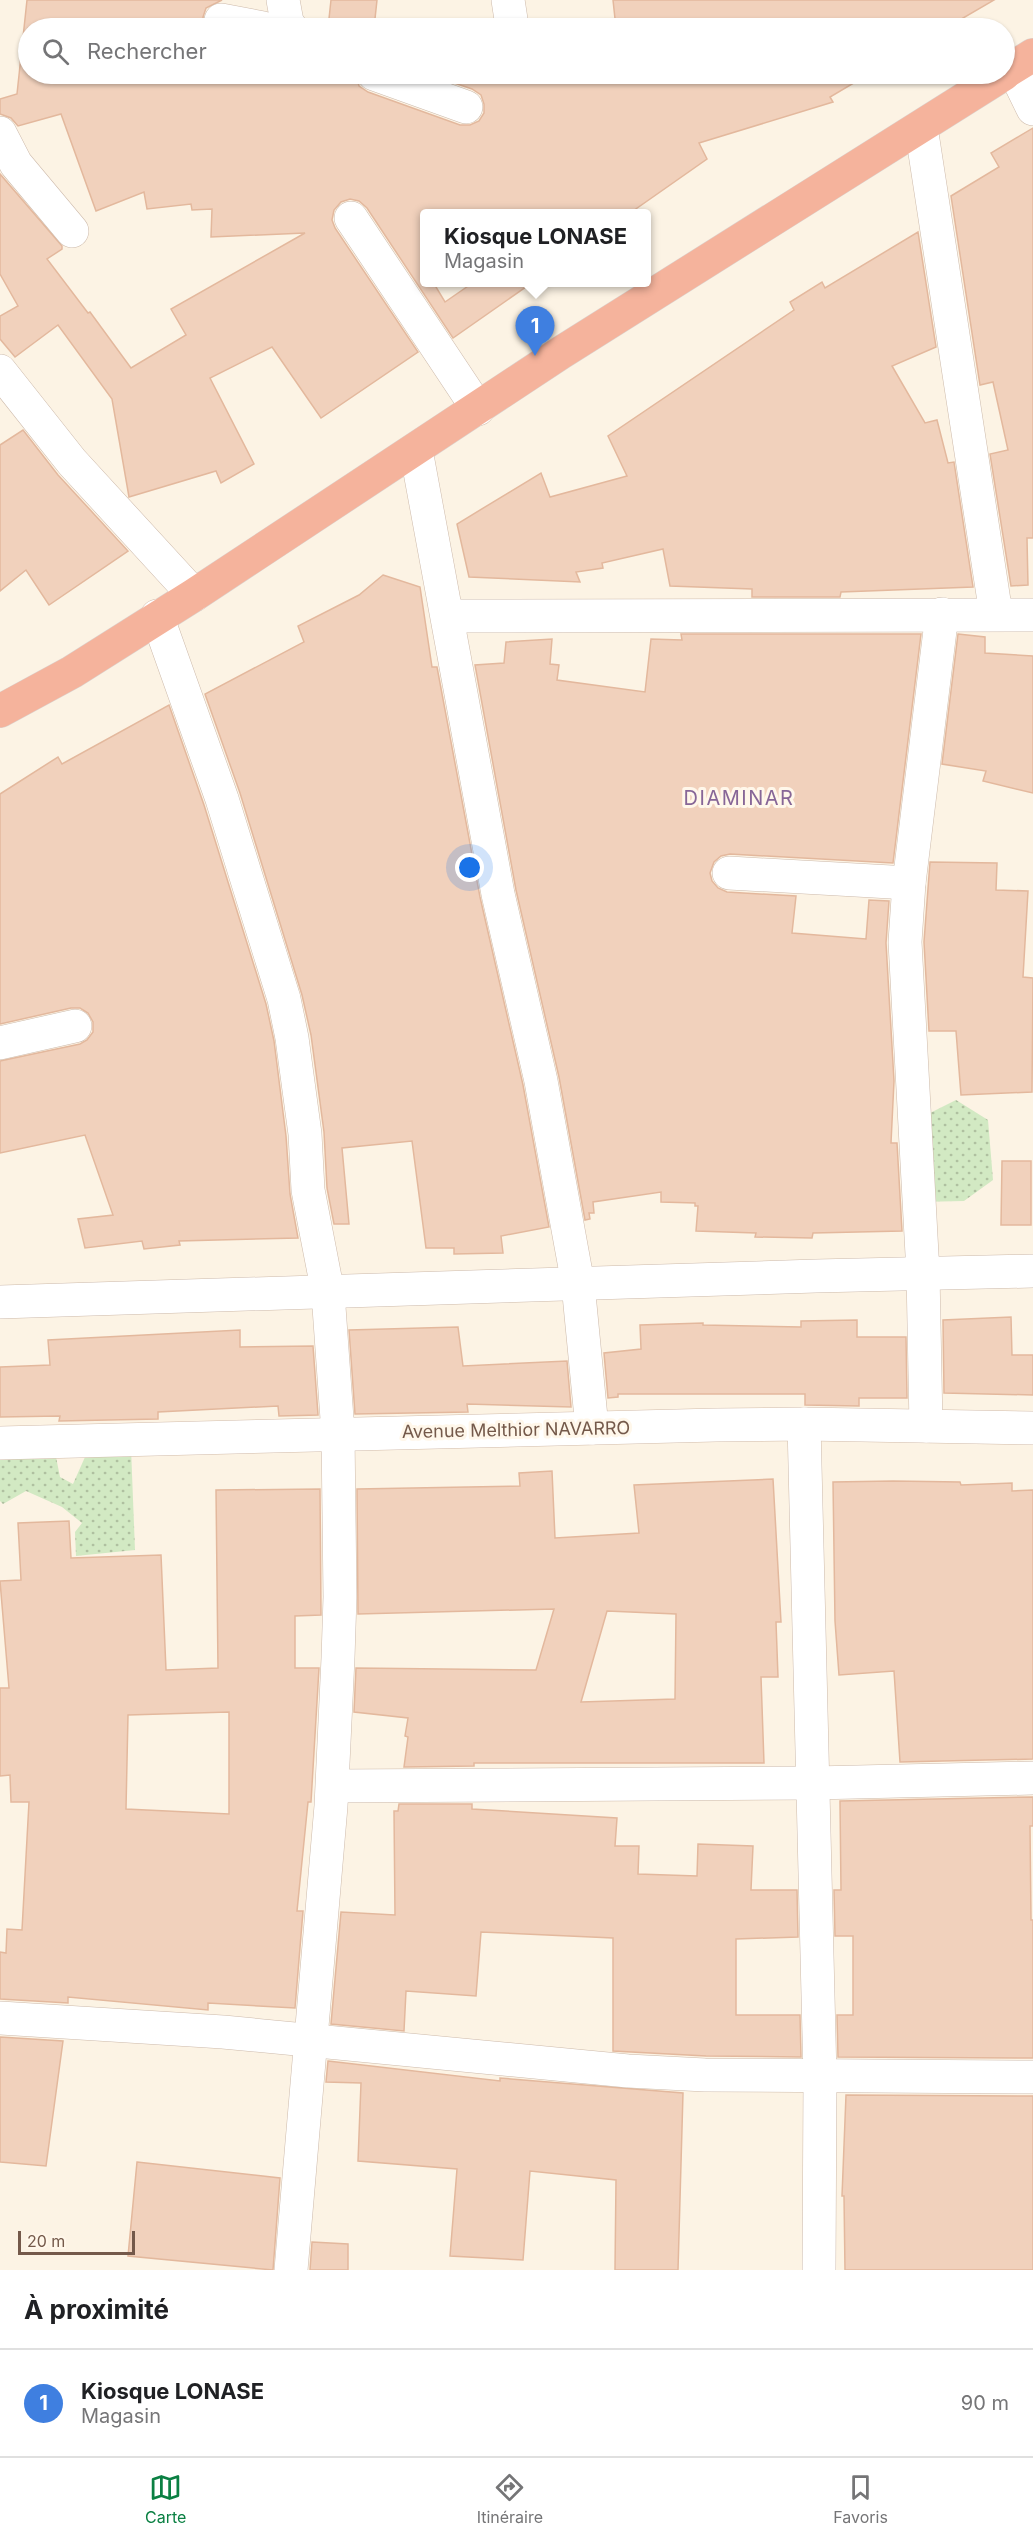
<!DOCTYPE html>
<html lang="fr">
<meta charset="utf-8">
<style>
:root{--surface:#fff;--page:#f2f2f2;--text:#202124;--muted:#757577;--line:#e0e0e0;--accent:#0b8043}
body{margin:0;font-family:Inter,sans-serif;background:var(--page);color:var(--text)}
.scale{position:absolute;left:18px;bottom:15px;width:117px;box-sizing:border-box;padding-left:6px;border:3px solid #74594a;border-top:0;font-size:16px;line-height:21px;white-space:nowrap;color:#74594a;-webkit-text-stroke:4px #fff7ea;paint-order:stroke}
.you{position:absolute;left:470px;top:868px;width:21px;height:21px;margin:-15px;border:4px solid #fff;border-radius:50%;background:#1a73e8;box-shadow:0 0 0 9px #1a73e833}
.badge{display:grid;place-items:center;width:39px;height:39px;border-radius:50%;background:var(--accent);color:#fff;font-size:20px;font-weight:700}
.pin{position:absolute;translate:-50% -50px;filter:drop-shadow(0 2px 3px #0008)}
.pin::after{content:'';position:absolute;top:32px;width:21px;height:18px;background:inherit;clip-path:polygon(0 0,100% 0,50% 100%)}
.popup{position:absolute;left:420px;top:209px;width:231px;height:78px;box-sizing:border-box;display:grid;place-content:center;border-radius:6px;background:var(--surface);filter:drop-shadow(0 2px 4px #0005);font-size:20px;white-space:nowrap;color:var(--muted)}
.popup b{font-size:22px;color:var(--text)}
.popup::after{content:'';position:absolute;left:50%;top:100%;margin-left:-12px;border:12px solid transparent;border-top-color:var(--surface)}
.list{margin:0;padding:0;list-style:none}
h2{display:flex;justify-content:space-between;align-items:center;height:78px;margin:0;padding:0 24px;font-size:26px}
h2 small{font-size:20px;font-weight:400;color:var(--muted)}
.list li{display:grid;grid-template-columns:39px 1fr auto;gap:18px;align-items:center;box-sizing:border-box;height:108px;padding:0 24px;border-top:2px solid var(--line)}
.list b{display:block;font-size:22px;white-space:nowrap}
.list p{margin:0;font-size:20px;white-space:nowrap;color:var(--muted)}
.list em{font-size:20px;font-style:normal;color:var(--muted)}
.icon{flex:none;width:33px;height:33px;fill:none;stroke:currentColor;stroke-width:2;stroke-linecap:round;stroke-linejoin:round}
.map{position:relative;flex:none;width:1033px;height:2270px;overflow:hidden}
.search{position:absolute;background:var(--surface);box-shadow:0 2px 4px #0004;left:18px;right:18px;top:18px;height:66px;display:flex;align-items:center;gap:15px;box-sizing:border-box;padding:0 21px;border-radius:33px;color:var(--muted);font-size:22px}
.sheet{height:186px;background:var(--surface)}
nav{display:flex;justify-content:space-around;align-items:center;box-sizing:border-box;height:84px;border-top:2px solid var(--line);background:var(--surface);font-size:16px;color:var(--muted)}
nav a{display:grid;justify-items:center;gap:3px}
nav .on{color:var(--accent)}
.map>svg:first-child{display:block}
.grass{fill:url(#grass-dots)}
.building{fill:#f1d1bc;stroke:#e3b89d;stroke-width:1.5;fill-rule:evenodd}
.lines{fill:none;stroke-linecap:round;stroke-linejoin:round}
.street-casing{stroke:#cdbaab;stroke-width:34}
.secondary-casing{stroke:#d2bcab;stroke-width:34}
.highway-casing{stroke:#dbd4d0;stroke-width:34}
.street{stroke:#fff;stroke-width:33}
.secondary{stroke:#fff;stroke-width:33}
.highway{stroke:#f5b39c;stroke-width:33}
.labels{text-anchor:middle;stroke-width:6;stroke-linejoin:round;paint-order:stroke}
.street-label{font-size:18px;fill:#74594a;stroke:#fff7ea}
.neighbourhood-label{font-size:20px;letter-spacing:1.5px;fill:#876697;stroke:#fff7ea}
</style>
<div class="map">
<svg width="1033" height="2270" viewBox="0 0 1033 2270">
<defs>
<pattern id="grass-dots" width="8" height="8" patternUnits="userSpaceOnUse" patternTransform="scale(1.5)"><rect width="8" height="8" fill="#d2e9c3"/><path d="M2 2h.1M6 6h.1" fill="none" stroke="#afc0a0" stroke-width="1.8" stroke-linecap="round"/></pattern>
</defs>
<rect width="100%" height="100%" fill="#fcf3e4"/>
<g class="grass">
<polygon points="956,1100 988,1120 993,1180 964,1201 919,1202 922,1117"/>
<polygon points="54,1447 60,1477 73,1484 89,1448 131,1448 135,1550 76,1556 75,1532 82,1523 62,1507 26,1491 3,1504 0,1501 0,1459 24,1459"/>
</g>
<g class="building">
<polygon points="27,0 222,0 206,8 203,17 205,28 28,28 28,74 356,74 359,86 368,92 460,125 470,125 479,121 484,113 484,104 481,95 472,89 428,74 869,74 830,97 833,102 699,143 707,159 630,213 424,213 424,282 433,282 445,302 474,282 533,282 453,338 367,208 359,201 350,199 341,202 334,210 332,220 335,228 418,352 321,418 272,347 210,378 254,464 221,483 216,471 129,497 112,399 58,325 15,357 0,339 0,316 18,306 0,274 0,174 62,246 62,249 47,259 88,313 90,312 131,368 186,335 171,309 305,233 211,237 212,209 192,210 191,204 147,209 144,192 96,211 61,114 18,126 11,118 0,114 0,99 17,94"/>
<polygon points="331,0 377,0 374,28 328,28"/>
<polygon points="613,0 994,0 946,28 616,28"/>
<polygon points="1033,128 1033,538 1027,538 1028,585 1011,586 990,454 1008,450 993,382 980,385 951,196 999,167 991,153"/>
<polygon points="918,232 936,347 892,366 925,423 937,420 948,463 954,462 973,587 841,592 840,597 752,597 752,589 670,586 663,549 602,563 603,568 576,572 580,582 469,577 457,524 541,473 550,497 627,476 608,436 794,310 790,302 822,282 825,288"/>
<polygon points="23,430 58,475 128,551 49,605 26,570 0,591 0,445"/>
<polygon points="383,575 420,587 432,667 437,667 480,897 523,1085 549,1227 501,1236 503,1253 454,1254 454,1248 426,1248 412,1141 342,1148 349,1224 334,1224 327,1188 324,1132 311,1035 302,995 240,793 205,694 304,642 298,626 359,595"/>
<polygon points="681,634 921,634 893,863 730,854 721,856 714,862 710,873 712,881 718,888 727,892 796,896 792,933 866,939 869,900 889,901 886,943 894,1081 891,1143 897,1143 902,1231 813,1233 812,1238 755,1237 756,1233 696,1231 698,1206 695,1206 695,1203 661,1202 661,1192 593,1202 594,1213 589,1213 590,1219 585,1220 559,1077 516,890 475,665 504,663 506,642 552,639 550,664 559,665 557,680 645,692 651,639 682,640"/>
<polygon points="958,634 985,637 985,653 1033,656 1033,793 983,781 986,771 942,764"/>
<polygon points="169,705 204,805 266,1004 274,1041 286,1136 290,1194 298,1238 179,1241 180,1245 144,1249 142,1241 85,1248 78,1219 113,1215 85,1135 0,1153 0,1061 80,1044 87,1040 93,1032 93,1022 88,1013 80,1008 71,1008 0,1024 0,794 58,757 62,764"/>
<polygon points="930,862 997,863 996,890 1028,891 1023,977 1033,978 1032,1092 961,1095 956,1031 929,1031 924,942"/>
<polygon points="1002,1161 1031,1161 1031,1225 1001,1225"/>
<polygon points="1011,1317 1012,1355 1033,1355 1033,1395 944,1393 943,1320"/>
<polygon points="857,1320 857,1337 906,1337 907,1398 859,1398 859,1406 805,1405 805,1394 618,1394 618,1397 608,1398 604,1353 641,1349 640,1325 703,1323 703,1325 801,1327 801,1321"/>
<polygon points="458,1327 463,1366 567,1361 571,1407 467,1404 468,1412 355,1414 349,1330"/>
<polygon points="240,1330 240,1347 313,1346 318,1415 279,1416 278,1406 158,1412 158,1419 59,1421 60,1416 0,1417 0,1367 50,1365 48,1340"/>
<path d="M552 1471 555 1538 639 1533 634 1485 773 1479 781 1622H776L778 1677H761L764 1763H474V1766L404 1767 408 1737 405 1736 408 1718 354 1712 356 1668 536 1670 554 1609 358 1614 357 1489 520 1486 519 1473ZM607 1611 676 1614 675 1699 581 1702Z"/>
<polygon points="893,1481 960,1482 961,1485 1012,1483 1012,1491 1033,1490 1033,1759 900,1762 894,1671 839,1675 835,1621 833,1482"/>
<path d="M320 1489 321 1615 295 1616V1668H319L311 1802H308L297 1911H303L295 2008 208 2003V2010L68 1997V2003L0 1999V1952L6 1953 7 1929 22 1930 29 1802H11L10 1775 0 1776V1688H9L0 1581 21 1580 18 1523 69 1521 71 1558 161 1555 166 1670 218 1668 216 1490ZM229 1712V1814L126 1809 128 1715Z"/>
<polygon points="1033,1797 1033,1826 1030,1826 1031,1920 1033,1920 1033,2058 838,2057 837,2015 853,2015 853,1936 835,1936 834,1890 841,1890 840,1801"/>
<polygon points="399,1804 472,1804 472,1809 617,1818 615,1846 639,1846 638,1874 697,1876 698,1844 753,1846 751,1890 797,1890 798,1937 736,1939 736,2015 800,2015 801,2057 706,2056 613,2051 613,1938 481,1932 476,1996 406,1991 404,2031 331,2024 341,1912 395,1915 394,1811 398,1811"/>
<polygon points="0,2037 63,2041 46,2166 0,2162"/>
<polygon points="328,2061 500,2081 500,2078 683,2093 678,2270 615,2270 616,2180 530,2171 523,2260 450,2256 457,2169 358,2161 361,2083 326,2082"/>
<polygon points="846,2095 1033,2096 1033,2270 845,2270 844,2196 842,2196"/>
<polygon points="137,2162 280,2178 273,2270 128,2256"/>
<polygon points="312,2242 348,2244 348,2270 310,2270"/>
</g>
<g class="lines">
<g class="street-casing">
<g id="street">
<polyline points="283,0 287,22 291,28"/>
<polyline points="508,0 512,26"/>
<polyline points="221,20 263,28"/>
<polyline points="1013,68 1033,109"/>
<polyline points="374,74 466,107"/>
<polyline points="921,127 996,614"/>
<polyline points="0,133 16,164 72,231"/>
<polyline points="351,218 478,409"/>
<polyline points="0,371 72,462 194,595"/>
<polyline points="416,450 498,894 541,1081 578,1284 592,1428"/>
<polyline points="157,616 222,799 284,999 292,1038 305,1134 308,1190 328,1293 338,1433 340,1597 338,1658 331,1806 291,2270"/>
<polyline points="448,616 1033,615"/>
<polyline points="729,873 909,883"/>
<polyline points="0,1043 75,1026"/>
<polyline points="0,1302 816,1276 1033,1271"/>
<polyline points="804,1424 820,2077 819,2270"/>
<polyline points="926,1426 923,1273 905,942 909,883 942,614"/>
<polyline points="333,1786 814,1783 1033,1778"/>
<polyline points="0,2018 223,2032 628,2071 705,2075 1033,2077"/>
</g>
</g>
<g class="secondary-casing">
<polyline id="secondary" points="0,1443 716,1425 804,1424 1033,1428"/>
</g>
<g class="highway-casing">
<g id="highway">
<polyline points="1004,73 1033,55"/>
<polyline points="0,711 72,672 194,595 562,352 1004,74"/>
</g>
</g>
<use href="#street" class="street"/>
<use href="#secondary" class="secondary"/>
<use href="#highway" class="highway"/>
</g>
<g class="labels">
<g class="street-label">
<text transform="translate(516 1430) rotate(-1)" y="6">Avenue Melthior NAVARRO</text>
</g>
<g class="neighbourhood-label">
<text x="739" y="805">DIAMINAR</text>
</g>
</g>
</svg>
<div class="scale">20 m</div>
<div class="you"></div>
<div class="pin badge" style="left:535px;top:356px;background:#3f7fe0">1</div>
<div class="popup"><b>Kiosque LONASE</b>Magasin</div>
<div class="search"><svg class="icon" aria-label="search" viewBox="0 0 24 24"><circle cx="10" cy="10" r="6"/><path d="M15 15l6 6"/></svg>Rechercher</div>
</div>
<section class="sheet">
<h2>À proximité<small></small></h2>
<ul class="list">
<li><span class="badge" style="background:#3f7fe0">1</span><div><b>Kiosque LONASE</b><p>Magasin</p></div><em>90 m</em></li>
</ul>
</section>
<nav>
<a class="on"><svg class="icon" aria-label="map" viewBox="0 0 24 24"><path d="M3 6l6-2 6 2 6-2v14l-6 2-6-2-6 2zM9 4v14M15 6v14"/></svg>Carte</a>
<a><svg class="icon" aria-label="directions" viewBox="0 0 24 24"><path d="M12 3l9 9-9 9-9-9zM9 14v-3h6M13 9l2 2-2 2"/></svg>Itinéraire</a>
<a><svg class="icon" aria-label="saved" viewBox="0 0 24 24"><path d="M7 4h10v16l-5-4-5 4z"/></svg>Favoris</a>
</nav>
